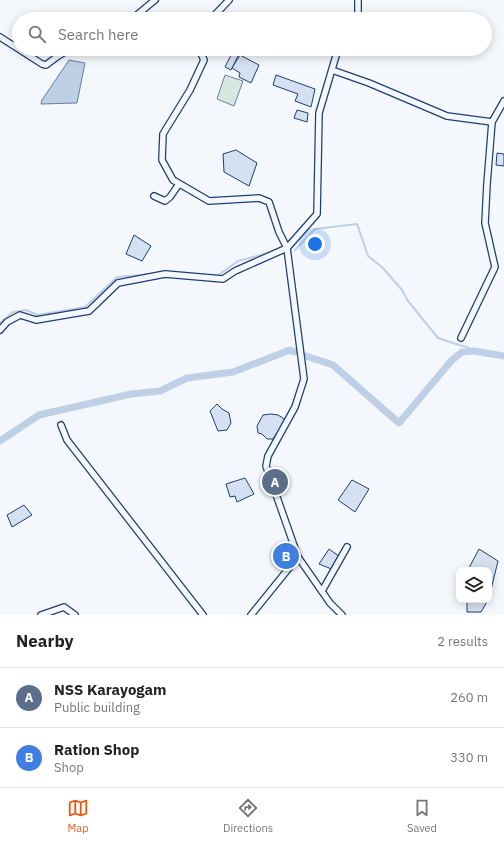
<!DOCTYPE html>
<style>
:root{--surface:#fff;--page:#f6f6f6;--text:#222;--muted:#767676;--line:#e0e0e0;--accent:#ea580c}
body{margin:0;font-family:"IBM Plex Sans",sans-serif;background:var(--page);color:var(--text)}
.controls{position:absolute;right:12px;bottom:12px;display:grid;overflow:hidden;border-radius:8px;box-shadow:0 2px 10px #0003}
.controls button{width:36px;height:36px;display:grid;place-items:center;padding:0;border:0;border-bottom:1px solid var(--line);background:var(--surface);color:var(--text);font:20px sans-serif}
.you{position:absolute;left:315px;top:244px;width:14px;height:14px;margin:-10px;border:3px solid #fff;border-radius:50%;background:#1a73e8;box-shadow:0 0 0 6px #1a73e833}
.badge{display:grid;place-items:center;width:26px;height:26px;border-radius:50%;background:var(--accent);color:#fff;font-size:13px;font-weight:700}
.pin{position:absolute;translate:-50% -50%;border:2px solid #fff;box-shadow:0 1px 4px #0006}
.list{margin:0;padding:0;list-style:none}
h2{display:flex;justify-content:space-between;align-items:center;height:52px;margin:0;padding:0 16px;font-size:17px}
h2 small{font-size:13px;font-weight:400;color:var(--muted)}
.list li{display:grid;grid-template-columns:26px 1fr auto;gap:12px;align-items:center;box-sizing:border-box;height:60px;padding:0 16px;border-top:1px solid var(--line)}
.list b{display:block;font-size:15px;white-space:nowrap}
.list p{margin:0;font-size:13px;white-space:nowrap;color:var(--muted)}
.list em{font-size:13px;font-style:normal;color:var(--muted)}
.icon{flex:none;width:22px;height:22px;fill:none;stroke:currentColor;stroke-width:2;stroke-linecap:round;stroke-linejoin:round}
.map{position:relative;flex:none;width:504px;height:615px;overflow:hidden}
.search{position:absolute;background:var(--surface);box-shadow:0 2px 10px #0003;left:12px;right:12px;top:12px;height:44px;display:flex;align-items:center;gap:10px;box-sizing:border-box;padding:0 14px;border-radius:22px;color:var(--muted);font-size:15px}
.sheet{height:172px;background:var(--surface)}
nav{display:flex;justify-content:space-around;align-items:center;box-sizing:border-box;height:56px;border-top:1px solid var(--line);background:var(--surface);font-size:11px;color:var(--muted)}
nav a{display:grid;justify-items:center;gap:2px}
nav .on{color:var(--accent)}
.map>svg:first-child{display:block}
.green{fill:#d7e8df;stroke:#687fa3}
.water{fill:#bed0e5;stroke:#687fa3}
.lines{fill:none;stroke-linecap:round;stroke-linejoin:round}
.stream{stroke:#bed0e5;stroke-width:2}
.canal{stroke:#bed0e5;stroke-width:7}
.building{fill:#d5e0f0;stroke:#1d3f73}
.street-casing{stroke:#1d3f73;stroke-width:8}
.street{stroke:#f4f7fb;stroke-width:5.5}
</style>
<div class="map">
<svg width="504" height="615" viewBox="0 0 504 615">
<rect width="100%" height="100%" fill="#f4f7fb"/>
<polygon class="green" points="225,75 243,81 234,106 217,99"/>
<polygon class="water" points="69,60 85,63 77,103 41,104 42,100"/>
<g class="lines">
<g class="stream">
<polyline points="295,250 315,229 357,224 368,256 383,268 402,290 408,301 438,338 459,345 467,347 474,351"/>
<polyline points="169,272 197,274"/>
<polyline points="215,276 217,276 238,261 268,253"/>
<polyline points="0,323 13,312 26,310 38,315 85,307 117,277 153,274"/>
</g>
<g class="canal">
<polyline points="306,356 333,365 399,423 452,360 462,352 474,351 504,356"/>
<polyline points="0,441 39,415 131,394 160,391 187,378 233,372 290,350 295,352"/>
</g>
</g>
<g class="building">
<polygon points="233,51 239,54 231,70 225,67"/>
<polygon points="240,55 259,65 251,83 239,77 240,73 232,68"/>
<polygon points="276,75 315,89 311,107 295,101 298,94 273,85"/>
<polygon points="297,110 308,113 307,122 294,118"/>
<polygon points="236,150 257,163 249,186 224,172 223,154"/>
<polygon points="497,153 504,154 504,166 496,165"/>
<polygon points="134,235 151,246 142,261 126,254"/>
<polygon points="217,404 222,409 229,413 231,423 227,430 218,431 210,411"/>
<polygon points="271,414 278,415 286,420 273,439 267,439 262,434 258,433 257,426 263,415"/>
<polygon points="245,478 254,494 237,502 235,496 230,497 226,484"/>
<polygon points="352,480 369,489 355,512 338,500"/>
<polygon points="24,505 32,515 12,527 7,515"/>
<polygon points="329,549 340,557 334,570 319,564"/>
<polygon points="479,549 498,561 489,598 489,570 469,570 470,566"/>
<polygon points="467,600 488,600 481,612 467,612"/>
</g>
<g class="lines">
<g class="street-casing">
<g id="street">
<polyline points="132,19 155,0"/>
<polyline points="211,19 229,0"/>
<polyline points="355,19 358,14 358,0"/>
<polyline points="0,37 42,64 46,65 58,56 70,49 92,49"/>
<polyline points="199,49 204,60 190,90 163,134 162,160 173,180 209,201 259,198 269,202 279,232 287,248 304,379 295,407 268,456 266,466 298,557 330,603 342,615"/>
<polyline points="332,70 369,83 447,116 492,122"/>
<polyline points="154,196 165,201 170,197 179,184"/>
<polyline points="0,330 7,322 20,315 36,320 89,311 118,283 165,274 223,279 235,271 287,248 317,214 319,113 338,49"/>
<polyline points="461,338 495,267 485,223 487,184 492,122 504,101"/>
<polyline points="61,425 67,440 203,615"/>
<polyline points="322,591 347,547"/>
<polyline points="41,615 64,607 75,615"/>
<polyline points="251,615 298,557"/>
</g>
</g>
<use href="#street" class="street"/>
</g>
</svg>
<div class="controls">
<button><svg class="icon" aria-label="layers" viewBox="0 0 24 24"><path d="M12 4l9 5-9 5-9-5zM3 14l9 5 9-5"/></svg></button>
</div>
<div class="you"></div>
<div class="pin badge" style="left:275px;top:482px;background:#5c6f8a">A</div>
<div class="pin badge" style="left:286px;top:556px;background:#3f7fe0">B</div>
<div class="search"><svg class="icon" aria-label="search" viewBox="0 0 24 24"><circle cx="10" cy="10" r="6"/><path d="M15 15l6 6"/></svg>Search here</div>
</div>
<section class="sheet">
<h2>Nearby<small>2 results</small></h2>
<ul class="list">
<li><span class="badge" style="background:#5c6f8a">A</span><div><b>NSS Karayogam</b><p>Public building</p></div><em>260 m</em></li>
<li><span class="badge" style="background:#3f7fe0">B</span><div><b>Ration Shop</b><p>Shop</p></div><em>330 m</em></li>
</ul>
</section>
<nav>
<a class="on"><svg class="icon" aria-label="map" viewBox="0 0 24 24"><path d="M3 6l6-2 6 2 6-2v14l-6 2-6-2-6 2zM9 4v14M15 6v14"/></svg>Map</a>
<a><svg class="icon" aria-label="directions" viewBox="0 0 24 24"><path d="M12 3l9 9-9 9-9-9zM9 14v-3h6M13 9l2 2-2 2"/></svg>Directions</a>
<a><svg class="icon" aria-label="saved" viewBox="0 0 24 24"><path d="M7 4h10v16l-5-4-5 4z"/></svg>Saved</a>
</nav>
